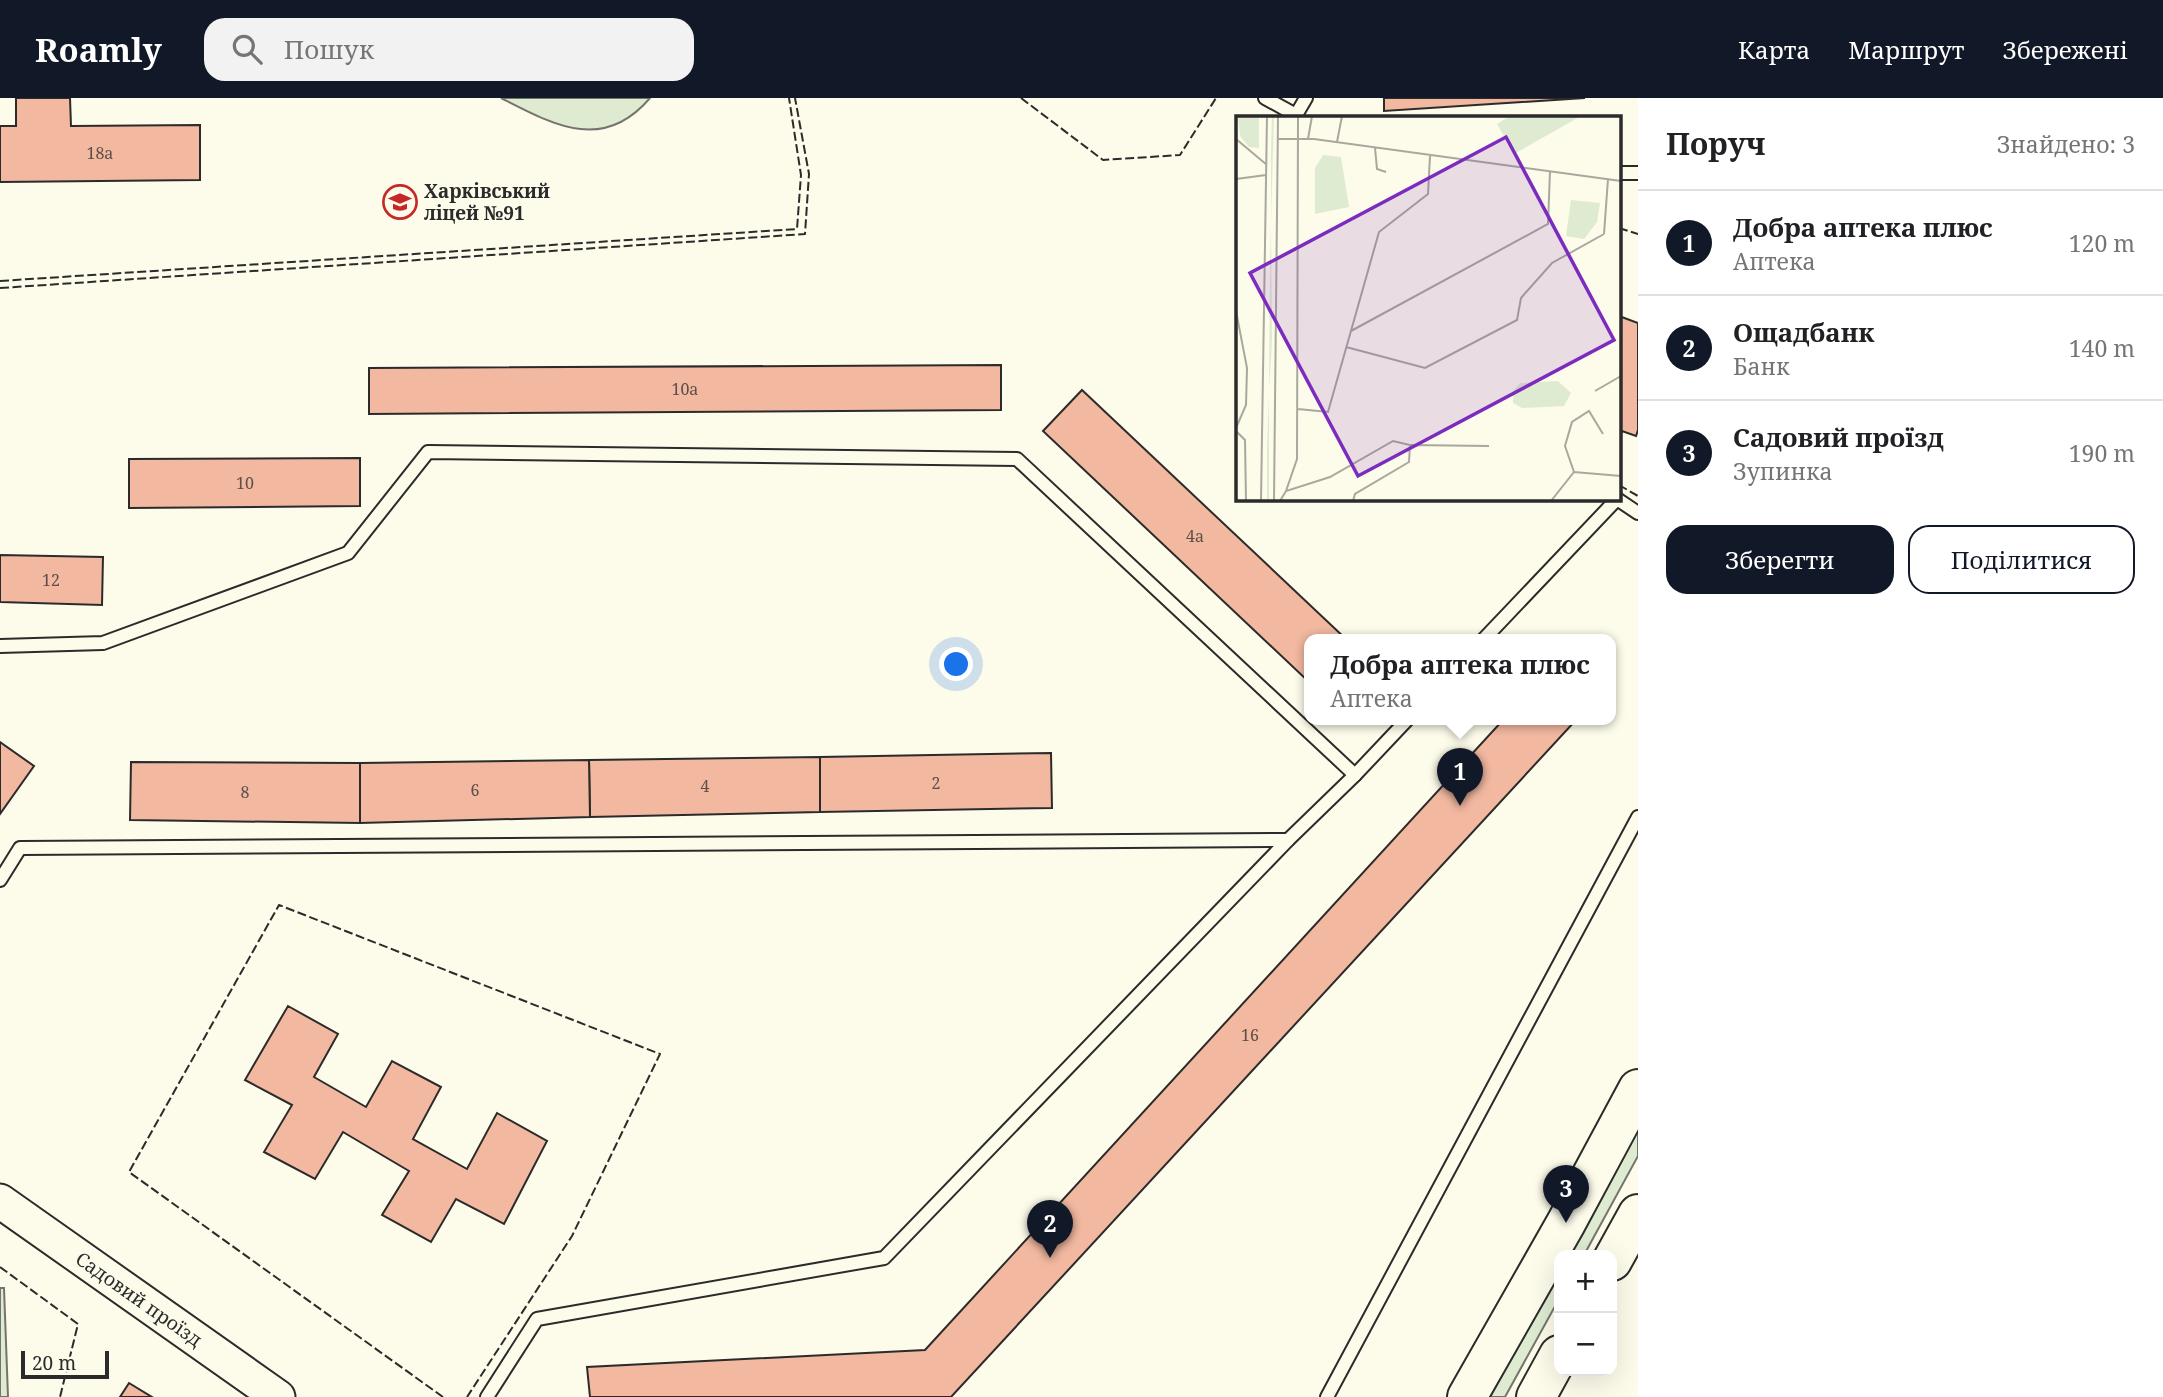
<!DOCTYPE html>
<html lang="uk">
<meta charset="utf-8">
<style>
:root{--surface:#fff;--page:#f2f2f2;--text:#202124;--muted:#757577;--line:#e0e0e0;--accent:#111827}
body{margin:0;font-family:"Noto Serif",serif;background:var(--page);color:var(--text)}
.controls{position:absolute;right:21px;bottom:21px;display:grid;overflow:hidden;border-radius:14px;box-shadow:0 7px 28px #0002}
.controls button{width:63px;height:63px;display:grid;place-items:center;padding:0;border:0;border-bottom:2px solid var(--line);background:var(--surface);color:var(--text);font:35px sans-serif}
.scale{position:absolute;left:21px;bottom:18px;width:88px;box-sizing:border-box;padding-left:7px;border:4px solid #2b2b2b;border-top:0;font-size:19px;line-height:24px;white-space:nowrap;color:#2b2b2b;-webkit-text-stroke:5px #fdfbea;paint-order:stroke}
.you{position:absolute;left:957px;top:567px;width:24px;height:24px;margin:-18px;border:5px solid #fff;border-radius:50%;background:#1a73e8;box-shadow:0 0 0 10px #1a73e833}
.badge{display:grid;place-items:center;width:46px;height:46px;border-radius:50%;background:var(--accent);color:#fff;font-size:23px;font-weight:700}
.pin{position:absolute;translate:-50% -58px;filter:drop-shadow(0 2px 4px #0008)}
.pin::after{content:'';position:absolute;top:37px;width:24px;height:21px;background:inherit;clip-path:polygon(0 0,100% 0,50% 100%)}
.popup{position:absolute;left:1304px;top:536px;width:312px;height:91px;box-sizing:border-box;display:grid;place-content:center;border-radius:14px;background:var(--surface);filter:drop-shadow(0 2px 5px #0005);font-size:23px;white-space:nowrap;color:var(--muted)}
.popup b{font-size:26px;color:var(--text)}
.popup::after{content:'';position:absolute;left:50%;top:100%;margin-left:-14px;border:14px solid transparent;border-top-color:var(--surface)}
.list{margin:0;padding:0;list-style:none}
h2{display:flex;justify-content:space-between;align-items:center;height:91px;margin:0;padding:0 28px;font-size:30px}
h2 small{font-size:23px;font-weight:400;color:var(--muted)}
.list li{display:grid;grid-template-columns:46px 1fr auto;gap:21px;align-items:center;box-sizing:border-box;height:105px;padding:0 28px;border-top:2px solid var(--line)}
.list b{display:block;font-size:26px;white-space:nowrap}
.list p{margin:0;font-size:23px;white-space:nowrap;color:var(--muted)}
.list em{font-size:23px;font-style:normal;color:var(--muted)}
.actions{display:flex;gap:14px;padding:21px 28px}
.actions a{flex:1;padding:16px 0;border:2px solid var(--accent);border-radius:21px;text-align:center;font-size:24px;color:var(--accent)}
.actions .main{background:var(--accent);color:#fff}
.icon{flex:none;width:38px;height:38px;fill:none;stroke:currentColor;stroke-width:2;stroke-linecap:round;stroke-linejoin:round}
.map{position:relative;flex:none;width:1638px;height:1299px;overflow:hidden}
header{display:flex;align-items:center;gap:42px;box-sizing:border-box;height:98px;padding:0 35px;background:var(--accent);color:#fff}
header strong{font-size:33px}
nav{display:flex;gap:38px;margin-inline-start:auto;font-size:24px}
.search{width:490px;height:63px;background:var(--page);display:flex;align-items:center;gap:18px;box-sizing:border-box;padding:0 24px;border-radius:21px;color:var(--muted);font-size:26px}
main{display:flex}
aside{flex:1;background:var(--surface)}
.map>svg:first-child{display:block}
.green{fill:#deebd1;stroke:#74746e;stroke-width:2}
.building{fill:#f2b8a0;stroke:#2b2b2b;stroke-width:2}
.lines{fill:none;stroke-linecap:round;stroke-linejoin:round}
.service-casing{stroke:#2b2b2b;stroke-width:16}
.tertiary-casing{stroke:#2b2b2b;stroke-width:37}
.primary-casing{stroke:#2b2b2b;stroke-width:42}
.service{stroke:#fdfbea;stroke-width:12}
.tertiary{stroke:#fdfbea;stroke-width:33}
.primary{stroke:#fdfbea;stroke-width:38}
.fence{stroke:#2b2b2b;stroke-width:2;stroke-dasharray:9 3.5;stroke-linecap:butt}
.labels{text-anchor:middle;stroke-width:5;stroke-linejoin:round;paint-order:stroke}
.number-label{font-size:16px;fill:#5d4e48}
.poi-label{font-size:19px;font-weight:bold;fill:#2b2b2b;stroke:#fdfbea;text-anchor:start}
.street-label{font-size:19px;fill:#2b2b2b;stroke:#fdfbea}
.inset-road{fill:none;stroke:#a9a89e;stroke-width:2}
.view{fill:#7b2cbf;fill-opacity:0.15;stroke:#7b2cbf;stroke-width:3.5}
.inset-edge{fill:none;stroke:#2b2b2b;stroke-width:3.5}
</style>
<header>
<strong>Roamly</strong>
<div class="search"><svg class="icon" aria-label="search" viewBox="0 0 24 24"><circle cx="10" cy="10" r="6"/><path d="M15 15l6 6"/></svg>Пошук</div>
<nav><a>Карта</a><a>Маршрут</a><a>Збережені</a></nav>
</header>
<main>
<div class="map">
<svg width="1638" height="1299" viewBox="0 0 1638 1299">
<rect width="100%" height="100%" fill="#fdfbea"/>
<g class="green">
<path d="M501 0H650C603 55 554 27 501 0Z"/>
<polygon points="1638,1027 1638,1058 1584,1157 1567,1157"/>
<polygon points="1559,1171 1559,1201 1505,1299 1490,1299"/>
<polygon points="0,1190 4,1190 8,1299 0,1299"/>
</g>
<g class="building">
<polygon points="16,0 70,0 71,28 200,27 200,82 0,84 0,28 16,28"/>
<polygon points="1384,0 1585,0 1384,13"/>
<polygon points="1619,218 1638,225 1638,332 1636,338 1622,333 1619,341"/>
<polygon points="1001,267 1001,312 369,316 369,270"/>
<polygon points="1082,292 1347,542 1310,542 1310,585 1043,333"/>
<polygon points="360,360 360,408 129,410 129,361"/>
<polygon points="0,457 103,459 102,507 0,504"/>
<polygon points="1503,622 1576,622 951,1299 590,1299 587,1269 925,1252"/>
<polygon points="0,644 34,668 0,716"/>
<polygon points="1051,655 1052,710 820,714 820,659"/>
<polygon points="820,659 820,714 590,719 589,662"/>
<polygon points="589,662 590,719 360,725 360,665"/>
<polygon points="131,664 360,665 360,725 130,722"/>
<polygon points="288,908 338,936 314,979 366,1009 392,963 441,989 413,1041 467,1071 497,1015 547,1043 504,1126 456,1101 431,1144 382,1117 409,1073 343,1034 315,1081 264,1054 292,1007 245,982"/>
<polygon points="129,1285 152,1299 120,1299"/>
</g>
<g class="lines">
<g class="service-casing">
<g id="service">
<polyline points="1265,0 1296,17"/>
<polyline points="1298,19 1296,17 1306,0"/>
<polyline points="1619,75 1638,75"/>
<polyline points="1483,542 1617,401 1638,415"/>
<polyline points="0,548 103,545 348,455 428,354 1017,361 1355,677"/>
<polyline points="0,782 20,750 1288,742"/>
<polyline points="487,1299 537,1221 884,1160 1288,742 1355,677 1407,622"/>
<polyline points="1327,1299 1638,719"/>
</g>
</g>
<g class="tertiary-casing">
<polyline id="tertiary" points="0,1103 278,1299"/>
</g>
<g class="primary-casing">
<g id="primary">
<polyline points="1612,1163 1638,1116"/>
<polyline points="1467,1299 1566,1125 1638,991"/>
<polyline points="1536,1299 1559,1257"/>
</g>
</g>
<use href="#service" class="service"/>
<use href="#tertiary" class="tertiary"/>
<use href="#primary" class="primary"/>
<g class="fence">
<polyline points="1021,0 1103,62 1180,57 1216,0"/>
<polyline points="1619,130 1638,136"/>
<polyline points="0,183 797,131 801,77 789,0"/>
<polyline points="0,190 805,136 809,76 795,0"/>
<polyline points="1619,387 1638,398"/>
<polyline points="0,1169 78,1226 60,1299"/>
<polyline points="443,1299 129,1074 279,807 660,956 572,1138 467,1299"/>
</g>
</g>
<defs>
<g id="school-ring" transform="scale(1.75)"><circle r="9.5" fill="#fdfbea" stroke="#c62828" stroke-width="1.5"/><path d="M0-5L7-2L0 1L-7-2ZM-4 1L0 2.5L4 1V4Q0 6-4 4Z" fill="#c62828"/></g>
</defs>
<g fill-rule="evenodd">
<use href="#school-ring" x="400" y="104"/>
</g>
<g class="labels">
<g class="number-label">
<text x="100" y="61">18а</text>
<text x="685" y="297">10а</text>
<text x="245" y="391">10</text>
<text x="1195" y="444">4а</text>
<text x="51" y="488">12</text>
<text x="936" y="691">2</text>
<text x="705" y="694">4</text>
<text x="475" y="698">6</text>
<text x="245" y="700">8</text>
<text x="1250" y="943">16</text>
</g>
<g class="poi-label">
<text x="424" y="100">Харківський<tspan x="424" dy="22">ліцей №91</tspan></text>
</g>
<g class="street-label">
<text transform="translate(139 1201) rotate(35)" y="7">Садовий проїзд</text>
</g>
</g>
<g transform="translate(1236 18)">
<rect width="385" height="385" fill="#fdfbea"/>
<path d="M2 0H23V32L13 31 4 20ZM36 0H38L35 105V36ZM274 0H345L278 38 261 8ZM87 39 105 41 113 91 79 98V52ZM335 84 364 87 361 106 348 123 330 120ZM35 109 36 224 33 274 34 154ZM322 265 335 277 328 290 286 292 277 287V275L284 267ZM33 278V385H31V331Z" fill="#deebd1"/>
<path class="inset-road" d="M0 23 31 49M42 23H78L385 65M72 23 76 0M101 26 106 0M139 32 141 53 150 56M0 63 30 59M368 118 372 63M0 195 11 252 10 289 0 312M115 215 312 108 314 55M110 231 189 252 281 204 285 182 316 147 368 118M359 275 385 260M62 293 92 296 143 116 192 78 194 40M0 315 9 324 10 385M174 329 253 330M338 356 329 330 336 306 353 295 367 318M50 375 61 343 62 0M25 385 31 0M38 385 42 0M44 385 50 375 94 361 157 325 174 329 173 346 119 378 117 385M315 385 338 356 385 360"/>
<path class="view" d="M270 21 378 224 122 360 14 157Z"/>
<rect width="385" height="385" class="inset-edge"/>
</g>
</svg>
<div class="controls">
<button>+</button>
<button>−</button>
</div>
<div class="scale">20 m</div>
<div class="you"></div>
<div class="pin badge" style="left:1460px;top:708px">1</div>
<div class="popup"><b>Добра аптека плюс</b>Аптека</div>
<div class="pin badge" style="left:1050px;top:1160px">2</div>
<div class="pin badge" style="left:1566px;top:1125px">3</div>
</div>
<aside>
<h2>Поруч<small>Знайдено: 3</small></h2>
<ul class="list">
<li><span class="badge">1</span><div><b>Добра аптека плюс</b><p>Аптека</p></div><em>120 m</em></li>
<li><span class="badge">2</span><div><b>Ощадбанк</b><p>Банк</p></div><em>140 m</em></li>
<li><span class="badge">3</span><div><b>Садовий проїзд</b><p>Зупинка</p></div><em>190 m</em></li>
</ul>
<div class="actions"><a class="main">Зберегти</a><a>Поділитися</a></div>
</aside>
</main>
